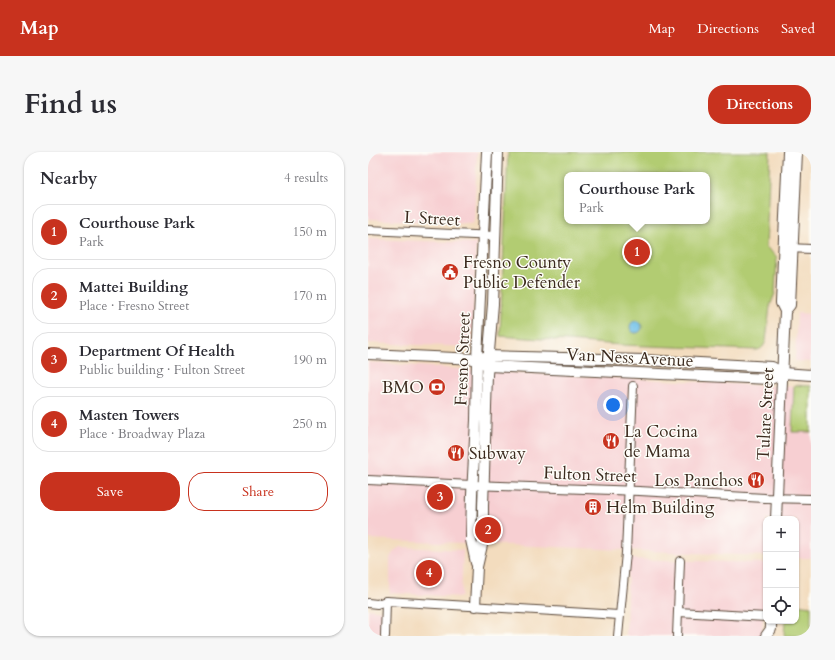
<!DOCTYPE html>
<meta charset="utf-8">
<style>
:root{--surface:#fff;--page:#f7f7f7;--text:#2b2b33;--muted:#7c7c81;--line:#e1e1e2;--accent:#c8321e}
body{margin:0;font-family:Cardo,serif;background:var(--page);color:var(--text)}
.controls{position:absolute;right:12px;bottom:12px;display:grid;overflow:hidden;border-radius:8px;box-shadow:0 1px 3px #0004}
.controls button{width:36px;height:36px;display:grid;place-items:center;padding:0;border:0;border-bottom:1px solid var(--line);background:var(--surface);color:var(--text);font:20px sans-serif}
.you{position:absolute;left:245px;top:253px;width:14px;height:14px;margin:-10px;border:3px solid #fff;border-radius:50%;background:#1a73e8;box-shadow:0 0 0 6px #1a73e833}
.badge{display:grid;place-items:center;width:26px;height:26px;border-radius:50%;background:var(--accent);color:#fff;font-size:13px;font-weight:700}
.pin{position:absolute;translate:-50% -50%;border:2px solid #fff;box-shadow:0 1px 4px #0006}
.popup{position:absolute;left:196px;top:20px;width:146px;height:52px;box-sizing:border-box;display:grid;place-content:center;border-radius:8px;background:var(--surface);filter:drop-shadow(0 1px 3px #0005);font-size:13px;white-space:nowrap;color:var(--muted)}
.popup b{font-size:15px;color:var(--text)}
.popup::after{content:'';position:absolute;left:50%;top:100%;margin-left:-8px;border:8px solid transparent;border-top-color:var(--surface)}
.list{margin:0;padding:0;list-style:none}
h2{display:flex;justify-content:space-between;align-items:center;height:52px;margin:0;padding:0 16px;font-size:17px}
h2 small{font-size:13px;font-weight:400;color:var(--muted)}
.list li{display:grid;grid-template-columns:26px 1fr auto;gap:12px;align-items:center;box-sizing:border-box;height:56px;margin:0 8px 8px;padding:0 8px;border:1px solid var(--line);border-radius:16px}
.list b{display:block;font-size:15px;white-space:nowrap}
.list p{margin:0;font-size:13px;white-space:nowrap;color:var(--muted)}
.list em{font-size:13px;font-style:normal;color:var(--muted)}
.actions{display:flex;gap:8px;padding:12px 16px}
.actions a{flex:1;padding:9px 0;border:1px solid var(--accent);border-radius:16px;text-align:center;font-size:14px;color:var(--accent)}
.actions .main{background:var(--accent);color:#fff}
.icon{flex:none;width:22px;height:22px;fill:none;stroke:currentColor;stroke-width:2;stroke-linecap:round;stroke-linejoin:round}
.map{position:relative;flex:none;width:443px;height:484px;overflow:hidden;border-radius:16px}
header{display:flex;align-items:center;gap:24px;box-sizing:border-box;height:56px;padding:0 20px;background:var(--accent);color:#fff}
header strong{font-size:19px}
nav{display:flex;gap:22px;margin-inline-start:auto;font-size:14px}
.intro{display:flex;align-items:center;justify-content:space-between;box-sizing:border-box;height:96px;padding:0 24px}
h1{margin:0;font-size:28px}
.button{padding:10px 18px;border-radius:16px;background:var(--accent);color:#fff;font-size:14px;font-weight:700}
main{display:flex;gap:24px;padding:0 24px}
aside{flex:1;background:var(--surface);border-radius:16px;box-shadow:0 1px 3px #0004}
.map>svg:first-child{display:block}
.built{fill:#f7cfd2}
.green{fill:#b2cc72;stroke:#767b48;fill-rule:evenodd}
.water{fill:#6bbee7;stroke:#537482}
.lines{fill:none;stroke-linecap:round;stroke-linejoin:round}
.minor-casing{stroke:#574536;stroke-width:10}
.major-casing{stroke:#574536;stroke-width:12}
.minor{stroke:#fff;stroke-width:8}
.major{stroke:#fff;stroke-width:10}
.labels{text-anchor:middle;stroke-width:3;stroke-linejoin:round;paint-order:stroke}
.street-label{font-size:17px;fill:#3b2a1e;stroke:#fdfcf7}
.poi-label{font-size:17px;fill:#3b2a1e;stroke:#fdfcf7;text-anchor:start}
</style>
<header>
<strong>Map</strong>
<nav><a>Map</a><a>Directions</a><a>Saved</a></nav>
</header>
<div class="intro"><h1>Find us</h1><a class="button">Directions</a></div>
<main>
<aside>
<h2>Nearby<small>4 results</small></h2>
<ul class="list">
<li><span class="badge">1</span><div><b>Courthouse Park</b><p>Park</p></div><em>150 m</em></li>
<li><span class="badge">2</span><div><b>Mattei Building</b><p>Place · Fresno Street</p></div><em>170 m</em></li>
<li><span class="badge">3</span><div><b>Department Of Health</b><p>Public building · Fulton Street</p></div><em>190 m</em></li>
<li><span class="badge">4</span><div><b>Masten Towers</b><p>Place · Broadway Plaza</p></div><em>250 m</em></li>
</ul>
<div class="actions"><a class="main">Save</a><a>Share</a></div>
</aside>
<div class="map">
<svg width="443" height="484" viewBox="0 0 443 484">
<rect width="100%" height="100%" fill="#fdfcf7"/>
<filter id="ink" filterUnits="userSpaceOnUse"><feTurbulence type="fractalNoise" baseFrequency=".025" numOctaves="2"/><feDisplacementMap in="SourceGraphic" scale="8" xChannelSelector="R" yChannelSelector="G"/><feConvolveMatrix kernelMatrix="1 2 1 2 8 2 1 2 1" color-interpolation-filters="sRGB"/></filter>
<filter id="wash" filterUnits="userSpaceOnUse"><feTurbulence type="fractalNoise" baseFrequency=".012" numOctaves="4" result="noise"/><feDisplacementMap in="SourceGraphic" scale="16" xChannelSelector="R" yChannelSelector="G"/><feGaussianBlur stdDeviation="0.9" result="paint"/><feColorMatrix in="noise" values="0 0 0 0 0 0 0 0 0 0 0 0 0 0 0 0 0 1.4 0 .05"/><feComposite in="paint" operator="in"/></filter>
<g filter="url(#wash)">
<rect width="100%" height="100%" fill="#f3dcbe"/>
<g class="built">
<polygon points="0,0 109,0 106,69 103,72 0,67"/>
<polygon points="0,87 108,91 104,195 0,191"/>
<polygon points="429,161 443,162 443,210 427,209"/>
<polygon points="0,210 128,220 276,227 401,234 443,234 443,406 428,406 428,367 398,367 398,404 0,387"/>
<polygon points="32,395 95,398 93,445 22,441 22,406 26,399"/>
<polygon points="260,407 397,411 394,484 258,484"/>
<polygon points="0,457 14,459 12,484 0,484"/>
</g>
<g class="green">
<path d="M140 0H402L398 95 409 105 407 141 402 154 398 189C396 194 394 197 389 198L253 193 132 184ZM199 23H339V69H199Z"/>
<polygon points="426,233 443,234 443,280 424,280"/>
<polygon points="428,452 443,454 443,484 416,484 417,469 428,469"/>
</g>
<circle class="water" cx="268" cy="175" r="6"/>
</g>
<g filter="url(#ink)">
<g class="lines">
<g class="minor-casing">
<g id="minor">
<polyline points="0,78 127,84"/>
<polyline points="420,96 443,97"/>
<polyline points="0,328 104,333 271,339 397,346 443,347"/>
<polyline points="0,451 9,452 18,449 251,463"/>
<polyline points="310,460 398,465"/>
<polyline points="17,484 18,449"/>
<polyline points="250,484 258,401 265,234"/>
<polyline points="309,484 312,409"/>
</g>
</g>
<g class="major-casing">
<g id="major">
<polyline points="417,159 422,153 429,0"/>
<polyline points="0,202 109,207 120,204 276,208 404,215 415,221 443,223"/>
<polyline points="115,211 120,214 403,227 415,221"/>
<polyline points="408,367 417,159 413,151 420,0"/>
<polyline points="108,411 103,388 104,342 108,268 109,207 119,0"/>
<polyline points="107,454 109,415 115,389 115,354 119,223 125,152 130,0"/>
<polyline points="398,484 403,477 403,469"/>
</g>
</g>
<use href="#minor" class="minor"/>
<use href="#major" class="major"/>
</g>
</g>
<defs>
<g id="civic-disc" transform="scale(0.9)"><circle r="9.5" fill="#c8321e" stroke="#fdfcf7"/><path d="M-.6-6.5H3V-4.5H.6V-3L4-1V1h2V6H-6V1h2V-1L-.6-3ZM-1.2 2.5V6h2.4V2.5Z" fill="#fff"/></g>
<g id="bank-disc" transform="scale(0.9)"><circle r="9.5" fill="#c8321e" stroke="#fdfcf7"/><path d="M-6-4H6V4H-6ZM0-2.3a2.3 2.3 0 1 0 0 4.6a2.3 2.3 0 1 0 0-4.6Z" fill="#fff"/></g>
<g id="restaurant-disc" transform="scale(0.9)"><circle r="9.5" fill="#c8321e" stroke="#fdfcf7"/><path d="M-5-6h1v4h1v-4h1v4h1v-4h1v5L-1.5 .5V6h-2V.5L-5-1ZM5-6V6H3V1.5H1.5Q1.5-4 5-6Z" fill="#fff"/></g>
<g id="building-disc" transform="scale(0.9)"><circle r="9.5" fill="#c8321e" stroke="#fdfcf7"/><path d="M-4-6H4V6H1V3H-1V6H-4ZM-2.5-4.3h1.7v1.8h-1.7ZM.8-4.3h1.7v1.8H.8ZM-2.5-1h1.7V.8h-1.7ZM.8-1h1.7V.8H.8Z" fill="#fff"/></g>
</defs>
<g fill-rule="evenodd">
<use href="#civic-disc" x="82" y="120"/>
<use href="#bank-disc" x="69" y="235"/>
<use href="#restaurant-disc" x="243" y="289"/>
<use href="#restaurant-disc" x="88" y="301"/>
<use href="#restaurant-disc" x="388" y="328"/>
<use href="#building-disc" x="225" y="355"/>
</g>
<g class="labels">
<g class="street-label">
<text transform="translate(64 66) rotate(3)" y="6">L Street</text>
<text transform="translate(262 205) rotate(3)" y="6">Van Ness Avenue</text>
<text transform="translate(94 207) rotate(-88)" y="6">Fresno Street</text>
<text transform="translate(397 262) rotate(-87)" y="6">Tulare Street</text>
<text transform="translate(222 322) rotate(2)" y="6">Fulton Street</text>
</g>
<g class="poi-label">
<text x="95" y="116">Fresno County<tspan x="95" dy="20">Public Defender</tspan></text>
<text x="56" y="241" text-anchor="end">BMO</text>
<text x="256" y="285">La Cocina<tspan x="256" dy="20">de Mama</tspan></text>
<text x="101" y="307">Subway</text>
<text x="375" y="334" text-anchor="end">Los Panchos</text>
<text x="238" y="361">Helm Building</text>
</g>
</g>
</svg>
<div class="controls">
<button>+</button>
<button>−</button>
<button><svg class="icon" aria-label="locate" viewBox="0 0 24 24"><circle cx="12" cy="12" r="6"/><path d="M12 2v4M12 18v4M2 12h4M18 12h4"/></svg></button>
</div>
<div class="you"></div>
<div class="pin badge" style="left:269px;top:100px">1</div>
<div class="popup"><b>Courthouse Park</b>Park</div>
<div class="pin badge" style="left:120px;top:378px">2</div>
<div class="pin badge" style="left:72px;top:345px">3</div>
<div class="pin badge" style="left:61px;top:421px">4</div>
</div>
</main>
